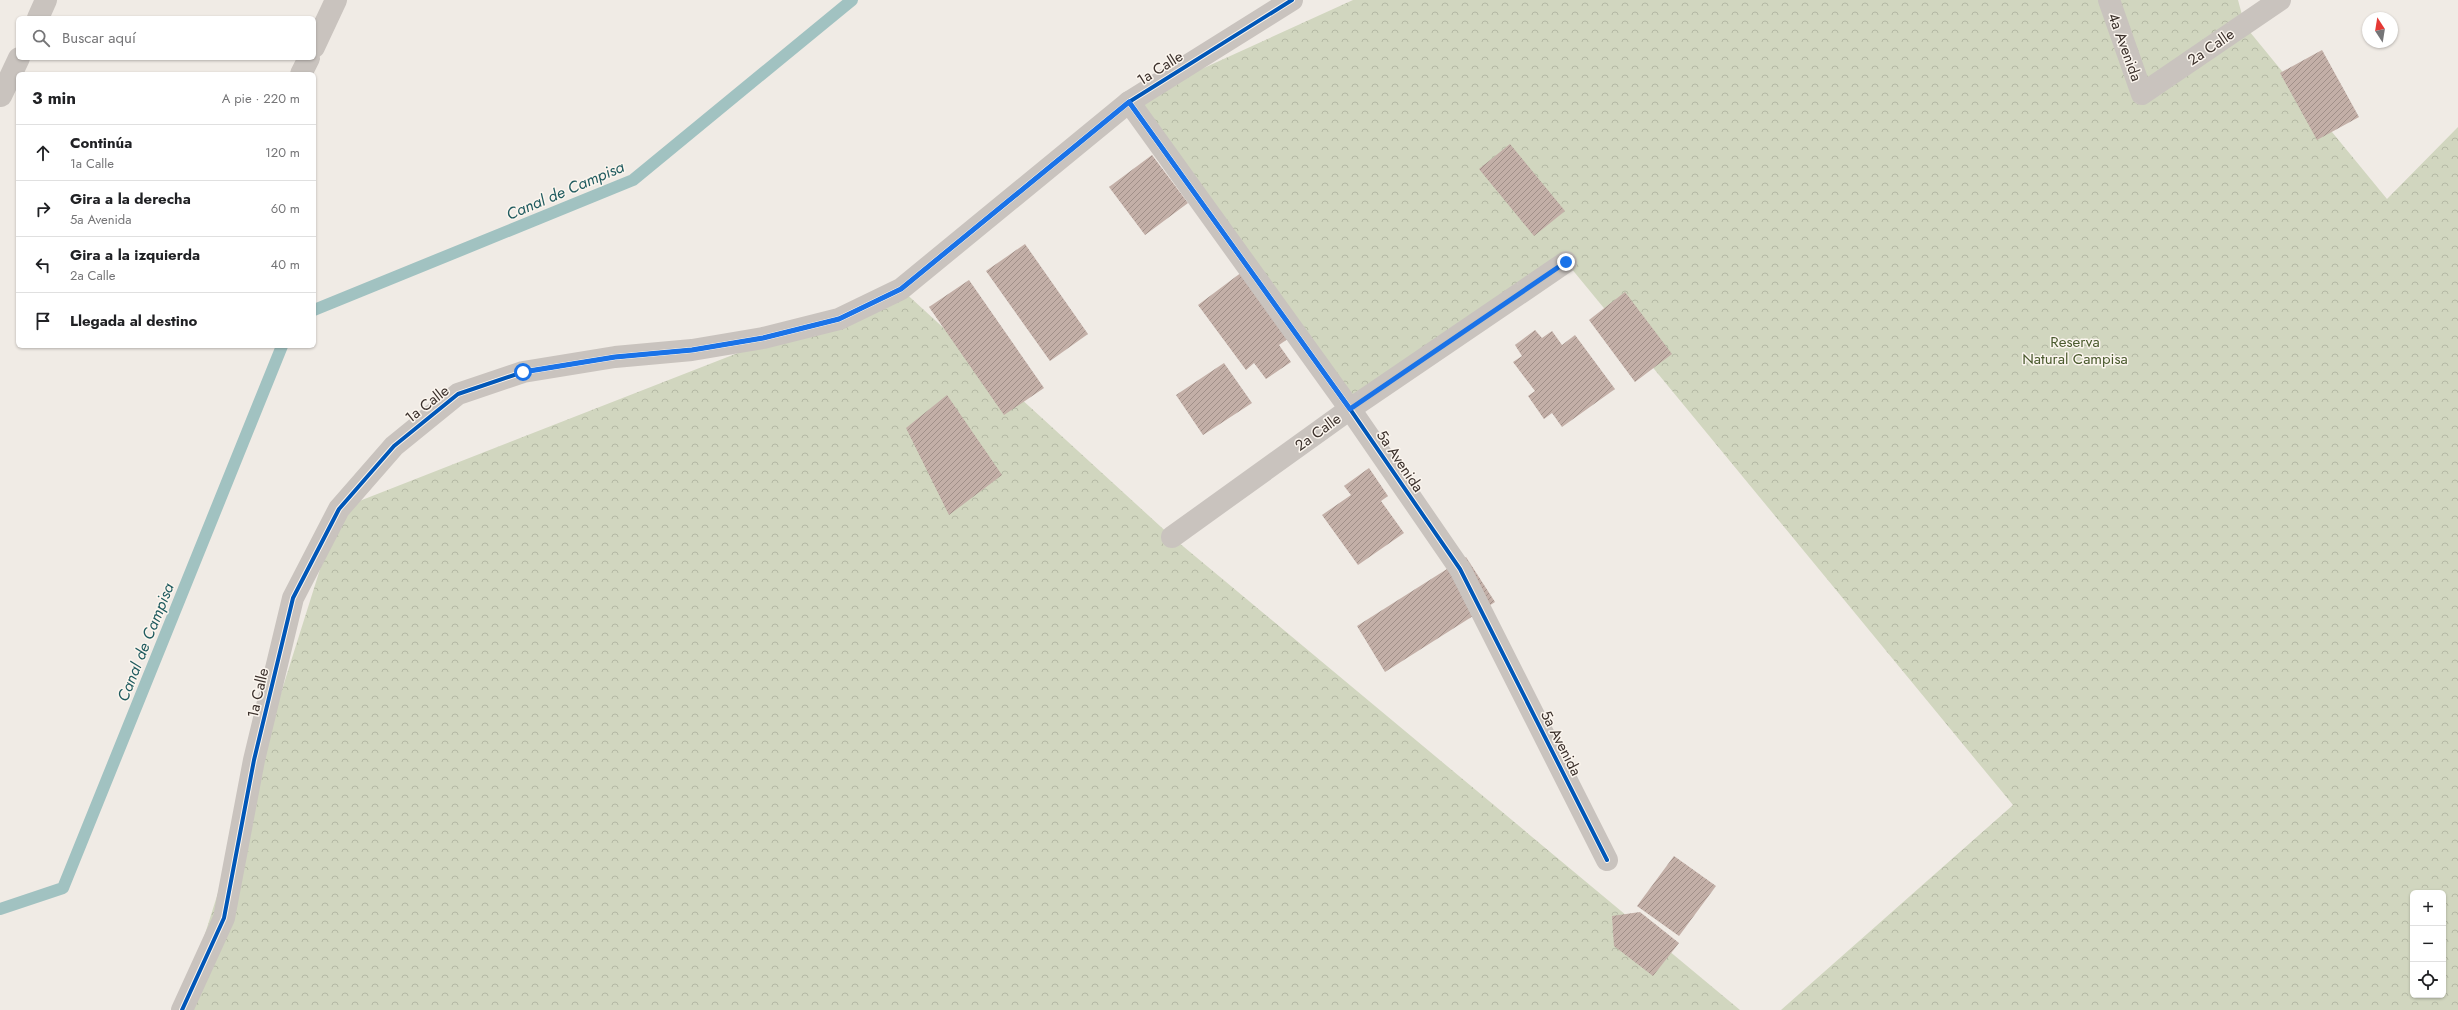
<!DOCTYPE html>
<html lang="es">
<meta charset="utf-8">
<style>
:root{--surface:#fff;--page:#f6f6f6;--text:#202124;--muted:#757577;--line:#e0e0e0}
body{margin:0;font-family:Jost,sans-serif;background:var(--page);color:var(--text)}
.controls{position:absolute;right:12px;bottom:12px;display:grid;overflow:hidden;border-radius:6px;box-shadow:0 1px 3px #0004}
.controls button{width:36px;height:36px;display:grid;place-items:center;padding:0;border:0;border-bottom:1px solid var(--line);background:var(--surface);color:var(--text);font:20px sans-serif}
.compass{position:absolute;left:2362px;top:12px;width:36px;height:36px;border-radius:50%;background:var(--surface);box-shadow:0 1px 3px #0004;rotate:348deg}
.stop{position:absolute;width:12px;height:12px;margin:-9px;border:3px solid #1a73e8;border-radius:50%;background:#fff}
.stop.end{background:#1a73e8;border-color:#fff;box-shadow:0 1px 4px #0008}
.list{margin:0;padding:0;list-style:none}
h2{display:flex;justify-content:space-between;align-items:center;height:52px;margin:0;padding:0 16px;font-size:17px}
h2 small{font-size:13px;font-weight:400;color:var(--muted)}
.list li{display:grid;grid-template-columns:26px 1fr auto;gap:12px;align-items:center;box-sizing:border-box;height:56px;padding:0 16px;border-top:1px solid var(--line)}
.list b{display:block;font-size:15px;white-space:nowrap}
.list p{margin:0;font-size:13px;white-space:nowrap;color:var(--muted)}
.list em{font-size:13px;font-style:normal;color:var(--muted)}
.icon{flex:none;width:22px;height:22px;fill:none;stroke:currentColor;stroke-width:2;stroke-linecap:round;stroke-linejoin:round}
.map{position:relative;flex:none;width:2458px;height:1010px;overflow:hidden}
.search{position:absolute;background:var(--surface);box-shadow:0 1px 3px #0004;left:16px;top:16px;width:300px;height:44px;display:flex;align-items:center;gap:10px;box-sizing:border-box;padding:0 14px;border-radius:6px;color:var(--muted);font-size:15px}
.panel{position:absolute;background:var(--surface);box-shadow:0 1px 3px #0004;left:16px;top:72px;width:300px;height:276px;border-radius:6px}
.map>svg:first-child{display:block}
.forest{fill:url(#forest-crowns);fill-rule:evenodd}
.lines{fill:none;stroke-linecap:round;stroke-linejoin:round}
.stream{stroke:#a1c2c1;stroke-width:12}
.building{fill:url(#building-hatch)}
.street{stroke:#c9c3be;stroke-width:22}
.cycleway-casing{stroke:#fbf5ee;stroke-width:6}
.cycleway{stroke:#0057b8;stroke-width:4}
.route{stroke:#1a73e8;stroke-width:5}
.labels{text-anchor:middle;stroke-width:3;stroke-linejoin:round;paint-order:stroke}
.street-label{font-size:15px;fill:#3b302b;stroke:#fbf5ee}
.park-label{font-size:15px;fill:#4a5a2e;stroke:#fbf5ee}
.water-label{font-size:16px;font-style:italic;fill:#1f5a5e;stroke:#fbf5ee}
</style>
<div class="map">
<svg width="2458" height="1010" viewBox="0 0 2458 1010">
<defs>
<pattern id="forest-crowns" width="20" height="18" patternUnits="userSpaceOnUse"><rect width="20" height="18" fill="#d1d6bf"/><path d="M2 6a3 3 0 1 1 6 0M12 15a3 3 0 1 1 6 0" fill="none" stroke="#b4b8a4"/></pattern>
<pattern id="building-hatch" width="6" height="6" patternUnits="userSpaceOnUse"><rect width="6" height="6" fill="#c3afa7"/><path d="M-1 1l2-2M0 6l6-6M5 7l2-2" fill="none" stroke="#a08f88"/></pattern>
</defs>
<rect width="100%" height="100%" fill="#f0ebe5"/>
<g class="forest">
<path d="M1353 0H2238L2245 26 2387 199 2458 127V1010H1781L2013 805 1566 262 1350 409 1129 102ZM2413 893H2443V995H2413Z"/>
<polygon points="901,289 1172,537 1740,1010 181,1010 339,509"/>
</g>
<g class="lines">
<g class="stream">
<polyline points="314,310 633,180 852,0"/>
<polyline points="0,909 63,888 282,346"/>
</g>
</g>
<g class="building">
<polygon points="2322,50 2359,117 2317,140 2280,73"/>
<polygon points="1510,144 1565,211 1534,236 1479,169"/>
<polygon points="1152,155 1188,203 1145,235 1109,187"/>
<polygon points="1025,244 1088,334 1050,361 986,271"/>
<polygon points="1242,272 1289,338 1279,345 1291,362 1266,379 1254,363 1246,370 1198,305"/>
<polygon points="969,280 1044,388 1004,415 929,307"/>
<polygon points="1625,292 1672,354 1635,382 1589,320"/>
<polygon points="1535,330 1542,338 1552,331 1562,345 1575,335 1615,389 1562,427 1552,413 1544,419 1528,396 1535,391 1513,362 1522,356 1515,345"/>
<polygon points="1224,363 1252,403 1203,435 1176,395"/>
<polygon points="947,395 1002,475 949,515 906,428"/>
<polygon points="1369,468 1388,496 1381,501 1404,533 1358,565 1322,515 1351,495 1344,486"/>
<polygon points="1466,557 1495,602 1385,672 1357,626"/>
<polygon points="1674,856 1716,886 1679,936 1637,906"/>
<polygon points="1640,912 1679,943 1653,976 1614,946 1612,916"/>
</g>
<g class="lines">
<g class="street">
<polyline points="2109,0 2142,94 2280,0"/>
<polyline points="38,18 46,0"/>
<polyline points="314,47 336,0"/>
<polyline points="301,74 309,58"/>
<polyline points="1,96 19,58"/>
<polyline points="1129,102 1350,409 1460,569 1607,860"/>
<polyline points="1172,537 1350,409 1566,262"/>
<polyline points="182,1010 224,918 254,760 293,598 339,509 394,446 458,394 523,372 615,357 692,350 763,338 839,319 901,289 1129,102 1292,0"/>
</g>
<g class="cycleway-casing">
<g id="cycleway">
<polyline points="1129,102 1350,409 1460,569 1607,860"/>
<polyline points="182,1010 224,918 254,760 293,598 339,509 394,446 458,394 523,372 615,357 692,350 763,338 839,319 901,289 1129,102 1292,0"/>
</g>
</g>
<use href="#cycleway" class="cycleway"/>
</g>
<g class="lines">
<polyline class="route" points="523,372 615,357 692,350 763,338 839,319 901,289 1129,102 1350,409 1566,262"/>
</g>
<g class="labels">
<g class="street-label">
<text transform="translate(2125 47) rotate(70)" y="5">4a Avenida</text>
<text transform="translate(2211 47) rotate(-34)" y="5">2a Calle</text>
<text transform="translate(1160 68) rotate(-32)" y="5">1a Calle</text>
<text transform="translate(427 404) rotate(-38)" y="5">1a Calle</text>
<text transform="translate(1318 432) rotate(-36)" y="5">2a Calle</text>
<text transform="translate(1400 461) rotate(56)" y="5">5a Avenida</text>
<text transform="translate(258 693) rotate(-77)" y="5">1a Calle</text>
<text transform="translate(1561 743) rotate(63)" y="5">5a Avenida</text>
</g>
<g class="park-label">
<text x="2075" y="347">Reserva<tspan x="2075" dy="17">Natural Campisa</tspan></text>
</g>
<g class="water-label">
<text transform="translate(565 190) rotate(-23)" y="6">Canal de Campisa</text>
<text transform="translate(145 642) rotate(-68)" y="6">Canal de Campisa</text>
</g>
</g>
</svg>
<div class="controls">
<button>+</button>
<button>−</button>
<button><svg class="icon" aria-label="locate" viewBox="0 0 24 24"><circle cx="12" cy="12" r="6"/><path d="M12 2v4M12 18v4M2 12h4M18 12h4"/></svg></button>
</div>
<svg class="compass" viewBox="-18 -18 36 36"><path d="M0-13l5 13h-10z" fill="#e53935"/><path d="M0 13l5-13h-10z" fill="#757577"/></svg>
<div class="stop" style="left:523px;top:372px"></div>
<div class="stop end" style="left:1566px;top:262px"></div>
<div class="search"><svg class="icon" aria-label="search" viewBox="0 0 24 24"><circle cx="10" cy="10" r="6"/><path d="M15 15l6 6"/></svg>Buscar aquí</div>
<section class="panel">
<h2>3 min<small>A pie · 220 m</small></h2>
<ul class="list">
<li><svg class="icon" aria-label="ahead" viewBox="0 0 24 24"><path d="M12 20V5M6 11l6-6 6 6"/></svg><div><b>Continúa</b><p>1a Calle</p></div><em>120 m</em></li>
<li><svg class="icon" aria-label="right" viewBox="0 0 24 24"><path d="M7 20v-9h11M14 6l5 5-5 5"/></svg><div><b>Gira a la derecha</b><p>5a Avenida</p></div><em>60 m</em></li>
<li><svg class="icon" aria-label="left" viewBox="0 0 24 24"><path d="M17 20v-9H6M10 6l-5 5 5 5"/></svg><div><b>Gira a la izquierda</b><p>2a Calle</p></div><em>40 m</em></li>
<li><svg class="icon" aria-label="arrive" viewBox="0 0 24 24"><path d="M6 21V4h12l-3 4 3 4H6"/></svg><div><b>Llegada al destino</b></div></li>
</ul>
</section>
</div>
